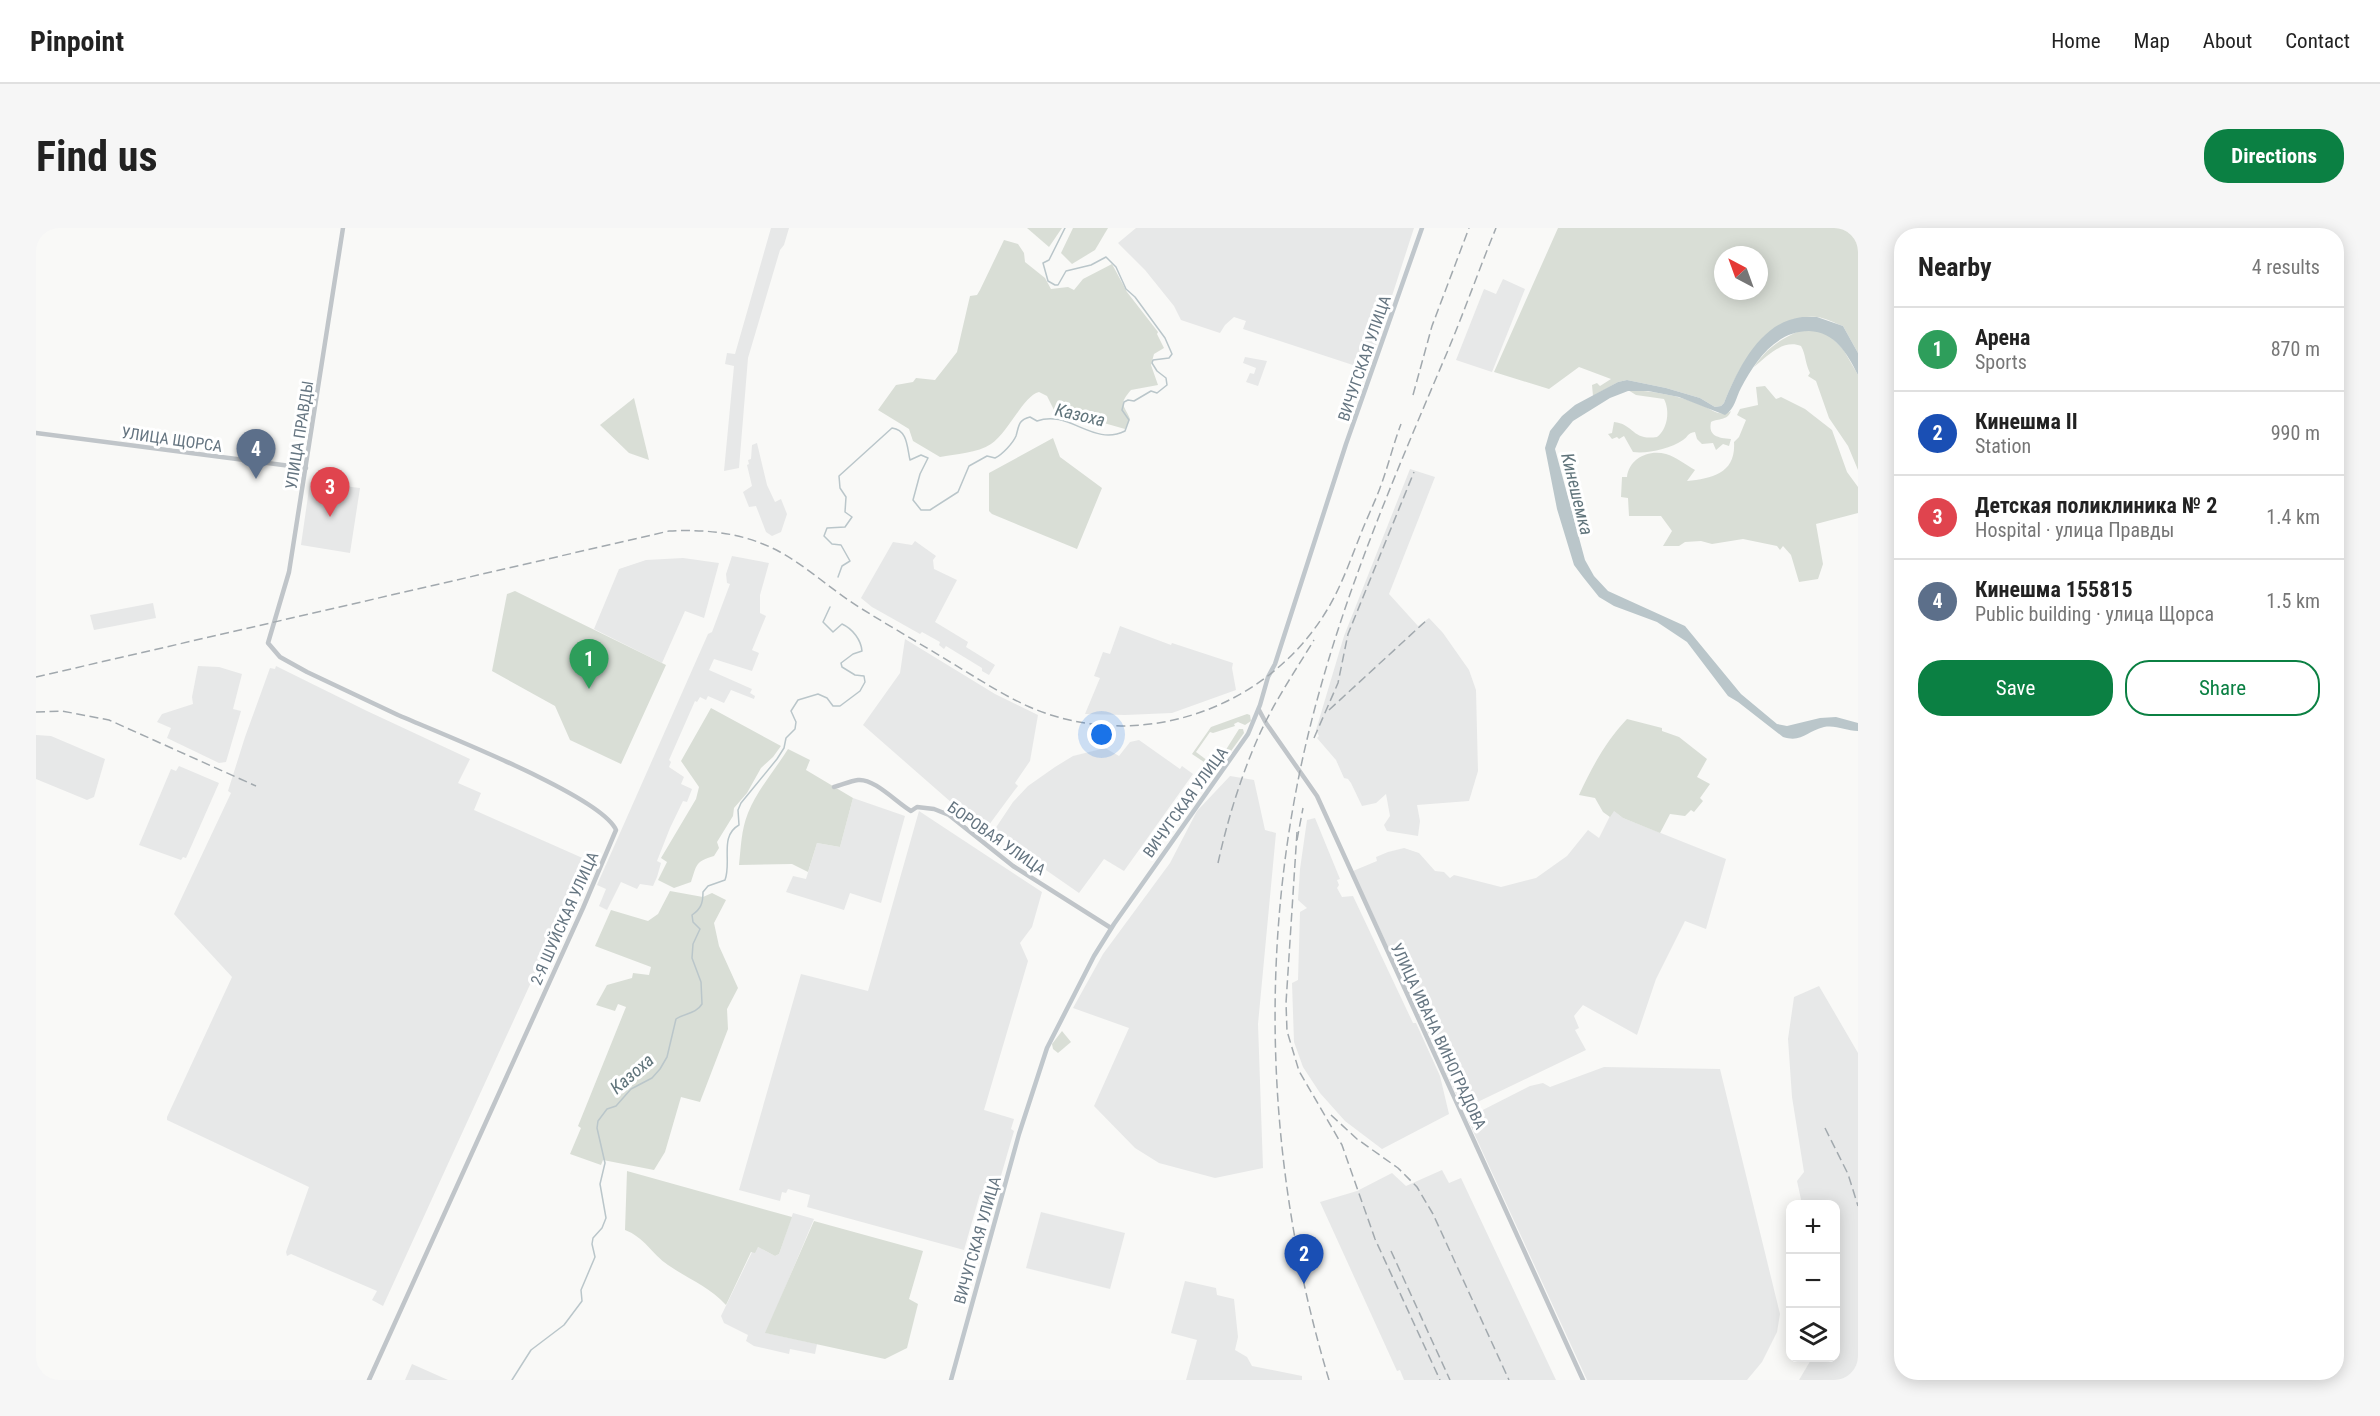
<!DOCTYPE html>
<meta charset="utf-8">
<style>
:root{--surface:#fff;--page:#f6f6f6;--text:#222;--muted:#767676;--line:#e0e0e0;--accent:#0b8043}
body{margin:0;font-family:"Roboto Condensed",sans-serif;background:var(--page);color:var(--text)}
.controls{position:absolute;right:18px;bottom:18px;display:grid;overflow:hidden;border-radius:12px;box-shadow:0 3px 15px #0003}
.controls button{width:54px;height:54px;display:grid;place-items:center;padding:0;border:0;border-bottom:2px solid var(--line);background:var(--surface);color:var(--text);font:30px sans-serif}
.compass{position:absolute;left:1678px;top:18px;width:54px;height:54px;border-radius:50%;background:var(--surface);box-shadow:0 3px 15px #0003;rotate:319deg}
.you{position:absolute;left:1066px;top:507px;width:21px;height:21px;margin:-15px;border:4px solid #fff;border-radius:50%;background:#1a73e8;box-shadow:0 0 0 9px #1a73e833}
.badge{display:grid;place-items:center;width:39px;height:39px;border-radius:50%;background:var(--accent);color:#fff;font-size:20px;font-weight:700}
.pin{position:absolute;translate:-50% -50px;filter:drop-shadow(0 2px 3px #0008)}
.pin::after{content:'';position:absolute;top:32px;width:21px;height:18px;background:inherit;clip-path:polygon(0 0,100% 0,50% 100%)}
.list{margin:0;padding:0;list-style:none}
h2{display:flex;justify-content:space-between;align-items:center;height:78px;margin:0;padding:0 24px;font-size:26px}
h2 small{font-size:20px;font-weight:400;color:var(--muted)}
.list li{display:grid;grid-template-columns:39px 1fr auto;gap:18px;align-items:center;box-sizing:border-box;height:84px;padding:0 24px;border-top:2px solid var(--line)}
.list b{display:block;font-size:22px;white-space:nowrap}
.list p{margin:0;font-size:20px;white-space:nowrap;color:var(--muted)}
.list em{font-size:20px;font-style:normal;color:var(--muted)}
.actions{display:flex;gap:12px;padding:18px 24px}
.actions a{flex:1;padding:14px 0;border:2px solid var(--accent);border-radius:24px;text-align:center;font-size:21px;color:var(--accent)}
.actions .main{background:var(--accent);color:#fff}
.icon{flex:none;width:33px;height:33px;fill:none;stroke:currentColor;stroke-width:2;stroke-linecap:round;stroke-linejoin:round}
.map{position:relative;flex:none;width:1822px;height:1152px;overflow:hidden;border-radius:24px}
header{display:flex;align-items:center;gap:36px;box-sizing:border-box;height:84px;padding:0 30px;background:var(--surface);border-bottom:2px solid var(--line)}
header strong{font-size:28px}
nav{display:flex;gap:33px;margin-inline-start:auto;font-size:21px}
.intro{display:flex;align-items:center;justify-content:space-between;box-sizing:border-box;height:144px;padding:0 36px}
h1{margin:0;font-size:42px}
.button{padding:15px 27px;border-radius:24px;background:var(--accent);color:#fff;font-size:21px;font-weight:700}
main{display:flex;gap:36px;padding:0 36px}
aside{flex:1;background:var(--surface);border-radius:24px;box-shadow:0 3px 15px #0003}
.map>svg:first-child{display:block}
.built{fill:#e7e8e8}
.green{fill:#d9ded6;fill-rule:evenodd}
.water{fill:#bac6ca}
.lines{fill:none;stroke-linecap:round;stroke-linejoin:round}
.stream{stroke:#bac6ca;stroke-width:1.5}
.tertiary{stroke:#c0c5c9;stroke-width:4.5}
.secondary{stroke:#c0c7cc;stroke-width:4.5}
.rail{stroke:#a2a9ae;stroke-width:1.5;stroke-dasharray:9 4.5;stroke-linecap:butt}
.labels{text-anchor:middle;stroke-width:6;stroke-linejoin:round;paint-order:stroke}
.street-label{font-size:16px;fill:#657581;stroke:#fff}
.water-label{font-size:18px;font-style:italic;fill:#60747b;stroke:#fff}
</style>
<header>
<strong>Pinpoint</strong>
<nav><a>Home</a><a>Map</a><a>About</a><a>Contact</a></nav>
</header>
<div class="intro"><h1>Find us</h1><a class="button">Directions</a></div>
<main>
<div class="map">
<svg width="1822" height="1152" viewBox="0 0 1822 1152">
<rect width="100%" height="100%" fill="#f9f9f7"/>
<g class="built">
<polygon points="735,0 753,0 748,17 744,22 712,130 703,240 688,243 698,138 689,136 691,125 699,126"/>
<polygon points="1100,0 1378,0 1332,142 1207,101 1210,93 1198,89 1189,97 1184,105 1145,92 1138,78 1109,42 1082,15"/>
<polygon points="1467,51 1489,61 1456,144 1420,132 1448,61 1460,66"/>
<polygon points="1209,129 1231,133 1222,158 1210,154 1214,145 1218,146 1220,140 1207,135"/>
<polygon points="721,215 731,257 739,274 745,271 751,286 745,304 736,308 730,304 720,278 713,279 707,264 716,258 711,237 713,236 712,232 715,231 716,217"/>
<polygon points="1374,241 1399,249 1353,366 1382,398 1393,390 1407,405 1433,442 1440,462 1442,543 1433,573 1381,577 1384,593 1382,608 1351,603 1348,597 1354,588 1350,566 1340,575 1326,578 1315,555 1312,551 1308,550 1300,532 1281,510 1283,508 1280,502 1308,408"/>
<polygon points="274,254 324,260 314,325 265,317"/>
<polygon points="879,313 900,328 897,332 898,341 921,352 899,394 932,414 930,419 959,437 953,447 946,443 946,440 910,418 908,421 903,417 904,414 886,404 884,406 836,379 825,370 857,314 876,317"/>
<polygon points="696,328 733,335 724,367 724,385 730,388 716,422 723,425 716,443 678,431 673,442 716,461 714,465 719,468 718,471 695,462 688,475 672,468 670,472 664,469 661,474 659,473 633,532 635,534 633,539 648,549 645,556 656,561 651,574 647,573 634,600 621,633 625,635 621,649 617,658 604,656 601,661 585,654 571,682 563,678 570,661 561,657 672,406 676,404 694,356 691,355 690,346"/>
<polygon points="647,330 683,335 668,390 649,383 626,435 558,401 583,341 610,332"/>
<polygon points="117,375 120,390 58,402 54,387"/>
<polygon points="1084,398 1135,417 1136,415 1197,435 1196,440 1200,462 1136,485 1089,487 1049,486 1064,450 1058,448 1067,424 1074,426"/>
<polygon points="869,411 959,466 1002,487 994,533 979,555 982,558 978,563 947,605 918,583 916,575 827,497 864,445"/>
<polygon points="162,438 183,439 206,446 197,481 205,483 190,534 183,535 131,510 135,500 121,494 126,486 157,476 156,469"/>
<polygon points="240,438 331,483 434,531 422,555 445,565 438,582 551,632 347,1078 336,1072 341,1063 255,1026 251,1028 250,1024 273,959 131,892 131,889 196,749 138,686 195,565 192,563 209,509 234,440 239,441"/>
<polygon points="0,507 15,508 69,531 58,569 51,572 0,551"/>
<polygon points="1103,512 1144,541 1146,538 1157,546 1088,643 1068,631 1043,665 1007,640 1009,637 959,601 977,574 992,558 1019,539 1037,528 1069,520 1083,528 1094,514"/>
<polygon points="143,538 183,555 150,630 147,629 145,632 103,617 135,541 140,543"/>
<polygon points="1194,548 1218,552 1229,602 1240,605 1222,796 1227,940 1179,950 1123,935 1099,920 1058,878 1093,800 1037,780 1067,726 1134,635 1161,583"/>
<polygon points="817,570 869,588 845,675 814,665 808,682 750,664 757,648 770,651 781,615 804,619"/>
<polygon points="1577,582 1587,590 1690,631 1670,701 1649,693 1620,751 1601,807 1547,777 1538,788 1543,800 1539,802 1550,822 1427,881 1317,643 1341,633 1340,629 1352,624 1368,620 1383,625 1399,643 1408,644 1414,650 1418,647 1465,659 1500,650 1531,628 1552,602 1563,610"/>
<polygon points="883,583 1006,664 996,699 984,715 992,733 948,882 978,891 975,901 978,903 962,958 955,956 951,968 944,966 928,1022 771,979 774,967 752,961 750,965 746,964 744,973 703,962 765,746 832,763"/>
<polygon points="1279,590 1304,651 1301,652 1303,657 1301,660 1306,669 1317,668 1377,795 1380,795 1404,848 1413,886 1346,921 1309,893 1284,865 1267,839 1258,814 1256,755 1262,752 1264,684 1271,680 1262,672 1264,641 1271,592"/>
<polygon points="1783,758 1822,825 1822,1152 1763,1152 1776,1130 1800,1130 1800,976 1766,976 1761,953 1768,944 1756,869 1752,811 1758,769"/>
<polygon points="1568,839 1684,841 1744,1086 1741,1104 1726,1134 1711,1152 1551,1152 1431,890 1494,858 1507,855 1514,859"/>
<polygon points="1406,942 1413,955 1425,950 1520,1152 1368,1152 1364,1142 1361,1143 1284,974 1321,963 1356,945 1370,958"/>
<polygon points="1005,984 1089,1005 1074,1061 990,1040"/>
<polygon points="757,985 778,991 730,1105 781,1116 779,1126 754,1121 753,1126 718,1118 710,1113 712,1107 688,1095 685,1088 716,1024 722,1019 739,1028 743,1026"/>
<polygon points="1149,1053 1180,1060 1181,1067 1198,1071 1202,1109 1199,1122 1211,1129 1216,1138 1266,1148 1266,1152 1150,1152 1161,1112 1135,1105"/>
<polygon points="376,1136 412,1152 369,1152"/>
</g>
<g class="green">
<polygon points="991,0 1026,0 1013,19"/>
<polygon points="1037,0 1072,0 1059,22 1036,36 1025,25"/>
<path d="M1522 0H1822V125L1807 98C1798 95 1790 90 1781 89 1731 85 1704 136 1688 175L1685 178 1679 179 1664 170 1630 160 1591 152 1582 154 1557 168 1556 157 1561 155 1564 158 1575 151 1543 139 1513 161 1458 144ZM1687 27H1723V63H1687Z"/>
<path d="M968 12 982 16 988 25 989 34 1009 50 1015 61 1032 59 1038 62 1047 51 1076 36 1091 64 1122 104 1121 106 1128 120 1118 126 1115 137 1122 157 1095 162C1082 177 1088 176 1094 191L1089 201 1029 184H1019L1011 168 1003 164C987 168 973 204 955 216 942 225 919 226 904 229L877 213 873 201 842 182 860 157 877 154 880 150 899 152 921 124 934 68 941 67 944 62Z"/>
<path d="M1763 103H1784L1793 107 1807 121 1822 147V242L1812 218 1793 190 1780 153 1772 148 1774 145C1769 135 1770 127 1765 118 1747 111 1731 128 1718 139 1730 121 1743 112 1763 103Z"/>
<path d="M1729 158 1740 171 1745 169 1769 181 1796 202 1811 244 1822 259V285L1780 296 1787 336 1782 351 1763 354 1755 327 1747 318 1744 322 1741 318 1707 311 1676 316 1665 313 1649 314 1643 318H1627L1636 303 1625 288H1593L1592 270 1585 269 1586 249H1591C1593 231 1612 221 1630 226 1640 229 1650 237 1659 242L1651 253C1677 250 1700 245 1698 214L1703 209 1710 192 1701 187 1704 181 1722 177 1720 159Z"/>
<path d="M1592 162C1617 163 1641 167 1665 177 1676 181 1684 190 1695 183 1691 193 1683 190 1675 194 1672 208 1682 210 1695 211L1693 218 1687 216 1680 222 1677 215 1666 216 1661 211 1659 204C1651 205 1652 209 1647 212 1634 221 1611 226 1597 224L1588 208 1583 211 1581 209 1576 211 1572 206 1576 205 1578 194C1598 196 1596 213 1621 209 1632 201 1634 182 1628 171L1600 167Z"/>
<polygon points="598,170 613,232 593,225 564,197"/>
<polygon points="1017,210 1024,229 1066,260 1041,321 956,286 953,283 953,245"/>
<polygon points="479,363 630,437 585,536 534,512 519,478 456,443 471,366"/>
<path d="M675 480 745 518 737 529 725 540 711 565 698 580 697 588 681 614 683 620 678 628C659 634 661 636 655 654L638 660 622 652 631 634 625 630 660 571 663 559 645 533Z"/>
<polygon points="1211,486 1214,487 1215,493 1209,497 1202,494 1198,496 1199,498 1177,505 1174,504 1160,524 1180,539 1180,542 1156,526 1175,499"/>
<path d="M1591 491 1626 500V503L1643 509 1671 531 1661 549 1674 556 1664 570 1667 573 1658 584 1655 582 1649 588 1634 586 1624 605 1587 590 1578 583 1574 589 1567 584 1559 570 1543 567C1556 539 1570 513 1591 491Z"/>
<polygon points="1203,501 1207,501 1208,505 1185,537 1183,529 1186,528"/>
<path d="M752 521 774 532 770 542 817 570 804 619 781 615 772 644 756 636 703 637C705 620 705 602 712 585 721 562 739 542 752 521Z"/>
<polygon points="634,663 667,669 676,665 690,672 678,695 683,718 702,760 691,781 692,801 664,874 645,869 629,924 618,942 567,932 565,937 534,926 545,900 542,898 590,779 582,776 579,783 560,777 571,757 596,750 597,745 613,747 615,739 559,718 575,682 612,693 622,686"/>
<polygon points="1026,803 1035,814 1022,825 1017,821 1016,816"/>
<path d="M591 943 756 989 743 1026 739 1028 722 1019 719 1025 715 1024 690 1077C674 1059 652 1051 632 1037 616 1026 608 1009 589 1002Z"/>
<polygon points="778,993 887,1023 873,1071 882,1076 871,1120 849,1131 729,1105"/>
</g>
<path class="water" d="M1766 89H1781L1807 98 1822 125V147C1811 125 1799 104 1773 103 1740 103 1719 133 1705 160 1700 169 1699 181 1689 187L1643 169 1612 163H1592L1574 170 1537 193 1524 209 1519 221 1549 332 1558 348 1572 363 1649 398 1705 466 1741 496 1751 498 1784 490 1800 489 1822 495V503C1810 503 1801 497 1788 499 1771 503 1766 515 1747 509L1702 474 1692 468 1651 414 1621 394 1578 378 1563 369 1547 349 1538 337 1521 281 1509 220 1514 203 1526 188 1539 177 1582 154 1591 152 1630 160 1664 170 1679 179 1685 178 1688 175C1702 141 1724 94 1766 89Z"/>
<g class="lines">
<g class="stream">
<path d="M802 349 806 338 814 333 805 317 796 316 788 308 791 300 809 299 816 289 809 284 810 269 804 260 803 248 856 200C872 202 871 220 874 232L885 227 892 230 884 246 877 272 885 282H894L922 264 933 238 951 228 959 230C966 227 977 215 980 208 983 198 982 192 994 189L1001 193C1033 181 1057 219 1089 203L1093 192 1086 182 1088 174 1092 172 1098 173 1115 163 1121 165 1131 157 1130 150 1121 143 1116 135 1117 132 1133 130 1136 126 1129 110 1099 69 1090 61 1080 39 1070 29 1055 37 1030 43 1022 57H1019L1012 53 1007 35 1013 32 1029 0"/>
<path d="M476 1152 495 1122 528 1097 546 1073 545 1062 559 1029 556 1016 557 1010 566 1000 570 990 564 956 569 935 561 900 562 893 571 881 580 878 595 861 616 850 624 841 631 829 640 791C649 785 660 786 666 776L665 754 656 730 657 716 664 701 657 694 656 687C665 681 667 675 667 664L672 658 689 652C696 634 683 608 703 597L702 582 705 575 741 531 748 520 750 510 759 501 760 494 755 483 762 472 782 466 791 470 797 478H804L824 463 829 454 828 448 819 447 806 439 805 435 817 426 826 423C825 412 817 401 806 396L797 404 787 394 794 379"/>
</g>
<g class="tertiary">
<path d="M307 0 253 344 232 415 244 429 271 444C301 458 332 473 362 487 403 505 566 568 580 602L547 680 333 1152"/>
<polyline points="0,205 270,240"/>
<polyline points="1223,482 1230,495 1281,568 1547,1152"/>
<path d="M798 559C806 557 814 553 822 552 838 550 861 575 875 583L881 579 898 581 913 587 977 638 1075 700"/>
</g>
<polyline class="secondary" points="915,1152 983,906 1011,820 1058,728 1078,696 1212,506 1224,477 1232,449 1239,436 1310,216 1386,0"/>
<g class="rail">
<polyline points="1377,167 1396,98 1433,0"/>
<path d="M0 449 633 303C672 301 709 305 744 324 773 340 798 364 826 381 860 402 895 422 929 443 954 458 980 475 1009 485 1114 522 1234 477 1291 382 1305 359 1314 333 1324 308 1330 292 1338 276 1344 260 1352 239 1357 217 1365 196"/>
<polyline points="1293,482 1392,391"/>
<polyline points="0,484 26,483 73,492 220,558"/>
<polyline points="1278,510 1302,455 1312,406 1378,244"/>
<polyline points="1261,604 1250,775 1251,803 1263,843 1306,917 1339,1011 1404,1152"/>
<polyline points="1261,612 1267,580"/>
<path d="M1182 635C1191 594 1204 551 1221 512 1236 477 1258 445 1278 412"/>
<polyline points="1295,887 1321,911 1362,940 1381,959 1397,986 1473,1152"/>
<polyline points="1789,900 1812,946 1822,978"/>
<polyline points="1355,1023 1414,1152"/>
<path d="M1293 1152C1226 930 1220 689 1283 465 1314 352 1361 242 1407 134 1426 90 1442 44 1460 0"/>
</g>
</g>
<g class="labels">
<g class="street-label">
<text transform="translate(1328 130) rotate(-71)" y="6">ВИЧУГСКАЯ УЛИЦА</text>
<text transform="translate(263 207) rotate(-81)" y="6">УЛИЦА ПРАВДЫ</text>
<text transform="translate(136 211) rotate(8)" y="6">УЛИЦА ЩОРСА</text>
<text transform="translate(1149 574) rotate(-54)" y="6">ВИЧУГСКАЯ УЛИЦА</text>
<text transform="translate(961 610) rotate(35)" y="6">БОРОВАЯ УЛИЦА</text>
<text transform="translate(528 690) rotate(-66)" y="6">2-Я ШУЙСКАЯ УЛИЦА</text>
<text transform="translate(1403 808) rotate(65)" y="6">УЛИЦА ИВАНА ВИНОГРАДОВА</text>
<text transform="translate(941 1012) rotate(-74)" y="6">ВИЧУГСКАЯ УЛИЦА</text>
</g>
<g class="water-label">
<text transform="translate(1044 187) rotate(13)" y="6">Казоха</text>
<text transform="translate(1541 266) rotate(76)" y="6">Кинешемка</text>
<text transform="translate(596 846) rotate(-41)" y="6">Казоха</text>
</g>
</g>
</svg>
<div class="controls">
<button>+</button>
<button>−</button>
<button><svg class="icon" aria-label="layers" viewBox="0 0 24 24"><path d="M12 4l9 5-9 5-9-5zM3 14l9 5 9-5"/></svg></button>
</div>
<svg class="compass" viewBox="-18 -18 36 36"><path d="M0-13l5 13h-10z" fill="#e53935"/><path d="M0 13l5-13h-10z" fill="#767676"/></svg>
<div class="you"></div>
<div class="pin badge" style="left:553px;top:461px;background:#2e9e5b">1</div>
<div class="pin badge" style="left:1268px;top:1056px;background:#1a4fb4">2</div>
<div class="pin badge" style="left:294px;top:289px;background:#e0444e">3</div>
<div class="pin badge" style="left:220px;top:251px;background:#5c6f8a">4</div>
</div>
<aside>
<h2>Nearby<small>4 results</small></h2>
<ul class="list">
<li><span class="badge" style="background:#2e9e5b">1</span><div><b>Арена</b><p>Sports</p></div><em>870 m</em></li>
<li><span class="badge" style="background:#1a4fb4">2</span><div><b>Кинешма II</b><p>Station</p></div><em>990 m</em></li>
<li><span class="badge" style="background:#e0444e">3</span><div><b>Детская поликлиника № 2</b><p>Hospital · улица Правды</p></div><em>1.4 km</em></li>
<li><span class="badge" style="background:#5c6f8a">4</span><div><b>Кинешма 155815</b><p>Public building · улица Щорса</p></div><em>1.5 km</em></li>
</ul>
<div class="actions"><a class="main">Save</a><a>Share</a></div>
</aside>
</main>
